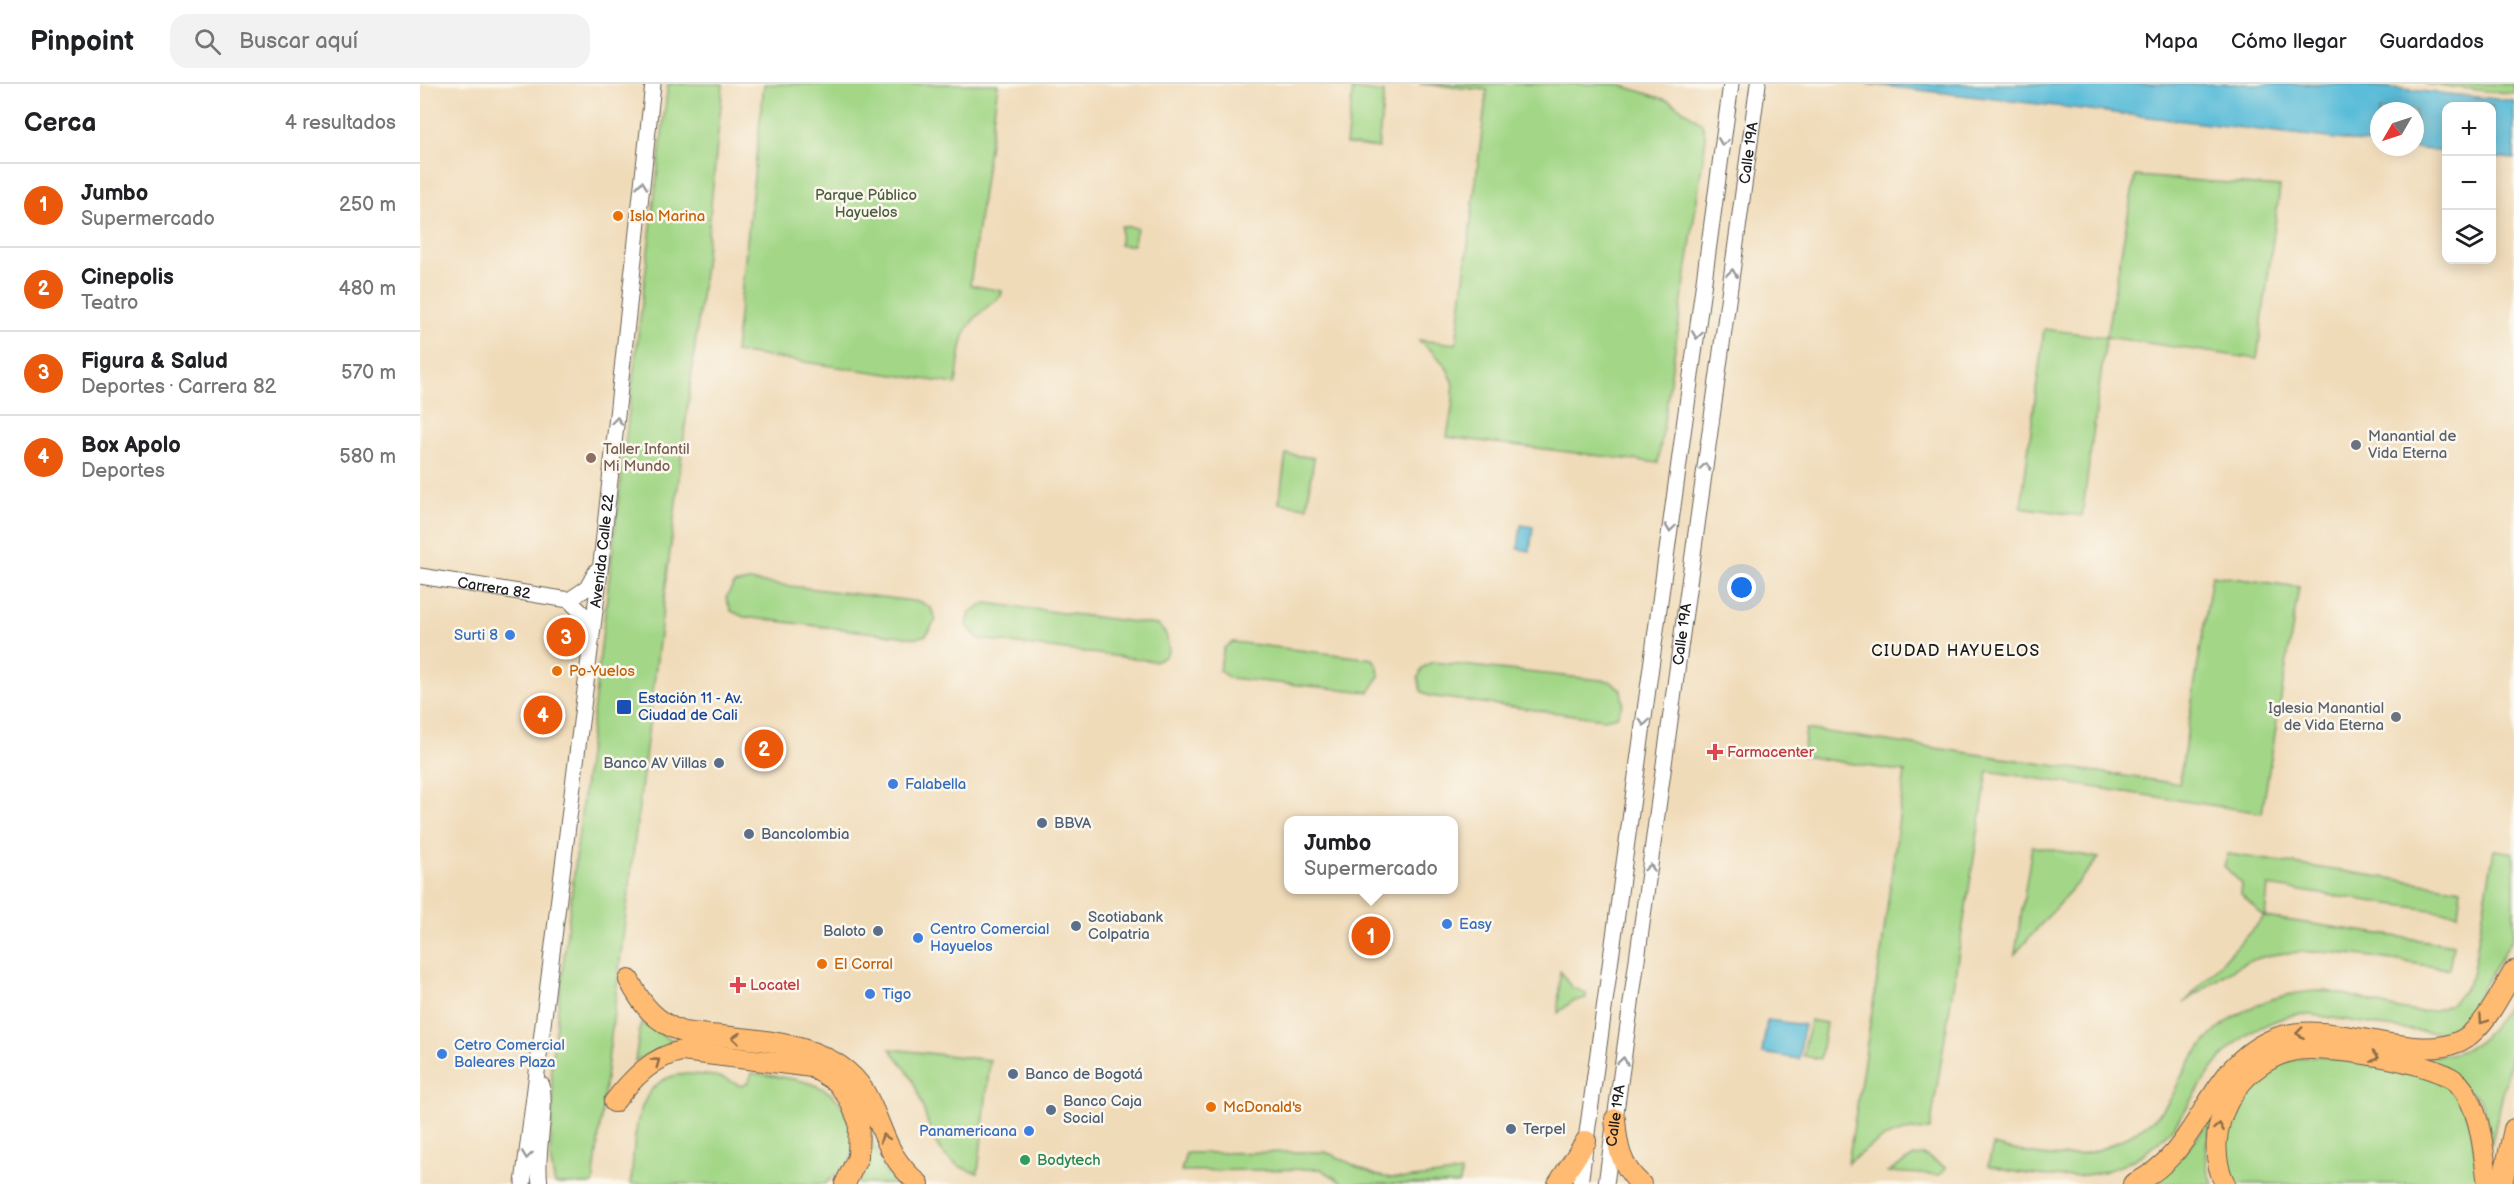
<!DOCTYPE html>
<html lang="es">
<meta charset="utf-8">
<style>
:root{--surface:#fff;--page:#f2f2f2;--text:#202124;--muted:#757577;--line:#e0e0e0;--accent:#ea580c}
body{margin:0;font-family:"Balsamiq Sans",sans-serif;background:var(--page);color:var(--text)}
.controls{position:absolute;right:18px;top:18px;display:grid;overflow:hidden;border-radius:12px;box-shadow:0 3px 15px #0003}
.controls button{width:54px;height:54px;display:grid;place-items:center;padding:0;border:0;border-bottom:2px solid var(--line);background:var(--surface);color:var(--text);font:30px sans-serif}
.compass{position:absolute;left:1950px;top:18px;width:54px;height:54px;border-radius:50%;background:var(--surface);box-shadow:0 3px 15px #0003;rotate:231deg}
.you{position:absolute;left:1322px;top:504px;width:21px;height:21px;margin:-15px;border:4px solid #fff;border-radius:50%;background:#1a73e8;box-shadow:0 0 0 9px #1a73e833}
.badge{display:grid;place-items:center;width:39px;height:39px;border-radius:50%;background:var(--accent);color:#fff;font-size:20px;font-weight:700}
.pin{position:absolute;translate:-50% -50%;border:3px solid #fff;box-shadow:0 2px 6px #0006}
.popup{position:absolute;left:864px;top:732px;width:174px;height:78px;box-sizing:border-box;display:grid;place-content:center;border-radius:12px;background:var(--surface);filter:drop-shadow(0 2px 4px #0005);font-size:20px;white-space:nowrap;color:var(--muted)}
.popup b{font-size:22px;color:var(--text)}
.popup::after{content:'';position:absolute;left:50%;top:100%;margin-left:-12px;border:12px solid transparent;border-top-color:var(--surface)}
.list{margin:0;padding:0;list-style:none}
h2{display:flex;justify-content:space-between;align-items:center;height:78px;margin:0;padding:0 24px;font-size:26px}
h2 small{font-size:20px;font-weight:400;color:var(--muted)}
.list li{display:grid;grid-template-columns:39px 1fr auto;gap:18px;align-items:center;box-sizing:border-box;height:84px;padding:0 24px;border-top:2px solid var(--line)}
.list b{display:block;font-size:22px;white-space:nowrap}
.list p{margin:0;font-size:20px;white-space:nowrap;color:var(--muted)}
.list em{font-size:20px;font-style:normal;color:var(--muted)}
.icon{flex:none;width:33px;height:33px;fill:none;stroke:currentColor;stroke-width:2;stroke-linecap:round;stroke-linejoin:round}
.map{position:relative;flex:none;width:2094px;height:1100px;overflow:hidden}
header{display:flex;align-items:center;gap:36px;box-sizing:border-box;height:84px;padding:0 30px;background:var(--surface);border-bottom:2px solid var(--line)}
header strong{font-size:28px}
nav{display:flex;gap:33px;margin-inline-start:auto;font-size:21px}
.search{width:420px;height:54px;background:var(--page);display:flex;align-items:center;gap:15px;box-sizing:border-box;padding:0 21px;border-radius:18px;color:var(--muted);font-size:22px}
main{display:flex}
aside{flex:1;background:var(--surface)}
.map>svg:first-child{display:block}
.green{fill:#a3d787;stroke:#607a52;stroke-width:1.5}
.water{fill:#5bbdd9;stroke:#3c6c7a;stroke-width:1.5}
.lines{fill:none;stroke-linecap:round;stroke-linejoin:round}
.minor-casing{stroke:#665f53;stroke-width:17}
.major-casing{stroke:#665f53;stroke-width:22}
.minor{stroke:#fff;stroke-width:15}
.major{stroke:#ffbb71;stroke-width:20}
.oneway{stroke:#999}
.oneway2{stroke:#8e6c46}
.food-dot{fill:#e8710a;stroke:#fbf7ec;stroke-width:2}
.worship-dot{fill:#6b7280;stroke:#fbf7ec;stroke-width:2}
.education-dot{fill:#8d6e63;stroke:#fbf7ec;stroke-width:2}
.shop-dot{fill:#3f7fe0;stroke:#fbf7ec;stroke-width:2}
.transit-dot{fill:#1a4fb4;stroke:#fbf7ec;stroke-width:2}
.health-dot{fill:#e0444e;stroke:#fbf7ec;stroke-width:2}
.service-dot{fill:#5c6f8a;stroke:#fbf7ec;stroke-width:2}
.leisure-dot{fill:#2e9e5b;stroke:#fbf7ec;stroke-width:2}
.labels{text-anchor:middle;stroke-width:5;stroke-linejoin:round;paint-order:stroke}
.street-label{font-size:15px;fill:#1c1c1c;stroke:#fbf7ec}
.park-label{font-size:15px;fill:#4b5d41;stroke:#fbf7ec}
.food-label{font-size:15px;fill:#c56008;stroke:#fbf7ec;text-anchor:start}
.worship-label{font-size:15px;fill:#5b616d;stroke:#fbf7ec;text-anchor:start}
.education-label{font-size:15px;fill:#785e54;stroke:#fbf7ec;text-anchor:start}
.shop-label{font-size:15px;fill:#366cbe;stroke:#fbf7ec;text-anchor:start}
.transit-label{font-size:15px;fill:#164399;stroke:#fbf7ec;text-anchor:start}
.health-label{font-size:15px;fill:#be3a42;stroke:#fbf7ec;text-anchor:start}
.service-label{font-size:15px;fill:#4e5e75;stroke:#fbf7ec;text-anchor:start}
.leisure-label{font-size:15px;fill:#27864d;stroke:#fbf7ec;text-anchor:start}
.neighbourhood-label{font-size:16px;letter-spacing:1.5px;fill:#1c1c1c;stroke:#fbf7ec}
</style>
<header>
<strong>Pinpoint</strong>
<div class="search"><svg class="icon" aria-label="search" viewBox="0 0 24 24"><circle cx="10" cy="10" r="6"/><path d="M15 15l6 6"/></svg>Buscar aquí</div>
<nav><a>Mapa</a><a>Cómo llegar</a><a>Guardados</a></nav>
</header>
<main>
<aside>
<h2>Cerca<small>4 resultados</small></h2>
<ul class="list">
<li><span class="badge">1</span><div><b>Jumbo</b><p>Supermercado</p></div><em>250 m</em></li>
<li><span class="badge">2</span><div><b>Cinepolis</b><p>Teatro</p></div><em>480 m</em></li>
<li><span class="badge">3</span><div><b>Figura &amp; Salud</b><p>Deportes · Carrera 82</p></div><em>570 m</em></li>
<li><span class="badge">4</span><div><b>Box Apolo</b><p>Deportes</p></div><em>580 m</em></li>
</ul>
</aside>
<div class="map">
<svg width="2094" height="1100" viewBox="0 0 2094 1100">
<rect width="100%" height="100%" fill="#fbf7ec"/>
<filter id="ink" filterUnits="userSpaceOnUse"><feTurbulence type="fractalNoise" baseFrequency=".0167" numOctaves="2"/><feDisplacementMap in="SourceGraphic" scale="12" xChannelSelector="R" yChannelSelector="G"/><feConvolveMatrix kernelMatrix="1 2 1 2 8 2 1 2 1" color-interpolation-filters="sRGB"/></filter>
<filter id="wash" filterUnits="userSpaceOnUse"><feTurbulence type="fractalNoise" baseFrequency=".008" numOctaves="4" result="noise"/><feDisplacementMap in="SourceGraphic" scale="24" xChannelSelector="R" yChannelSelector="G"/><feGaussianBlur stdDeviation="1.35" result="paint"/><feColorMatrix in="noise" values="0 0 0 0 0 0 0 0 0 0 0 0 0 0 0 0 0 1.4 0 .05"/><feComposite in="paint" operator="in"/></filter>
<g filter="url(#wash)">
<rect width="100%" height="100%" fill="#f0dbb9"/>
<g class="green">
<polygon points="248,0 303,0 285,180 173,1100 135,1100 130,1074 133,1013 131,982"/>
<path d="M344 0H578L550 201 582 207 581 212C539 243 543 250 536 300L315 268Z"/>
<path d="M999 0H1197L1250 17 1282 39 1286 54 1238 379 1027 353C1036 303 1042 290 998 256L1036 260 1067 6Z"/>
<polygon points="2005,0 2094,0 2094,10"/>
<polygon points="933,5 964,9 958,64 926,60"/>
<polygon points="1715,92 1860,103 1837,275 1686,253 1662,432 1601,423 1624,245 1686,253"/>
<polygon points="701,142 717,144 713,161 700,161"/>
<polygon points="866,370 894,374 887,423 859,419"/>
<path d="M1792 491 1879 503 1842 729 1568 687 1510 1046C1475 1042 1455 1058 1428 1079L1461 870 1485 688 1383 672 1386 645 1759 700Z"/>
<polygon points="329,497 501,518 511,524 516,536 506,551 496,554 324,533 311,527 306,514 314,500"/>
<polygon points="566,519 738,541 746,550 749,566 745,573 734,577 559,555 547,542 550,528"/>
<polygon points="813,558 953,575 958,583 959,593 949,608 809,594 799,586 804,564"/>
<polygon points="1012,578 1190,597 1201,606 1203,619 1197,632 1184,635 1009,612 1001,607 998,594 1002,584"/>
<polygon points="1612,762 1679,774 1595,870"/>
<path d="M2074 766 2094 769V852L2043 936C2040 939 2036 943 2032 945 2009 956 1911 930 1878 930 1867 931 1850 939 1839 944 1796 965 1781 1006 1754 1042 1705 1100 1640 1100 1568 1082L1573 1061C1626 1074 1659 1081 1708 1052 1726 1042 1738 1034 1749 1017 1754 1010 1757 1001 1761 993 1779 960 1804 934 1839 920 1857 912 1882 907 1902 907 1955 909 2020 961 2052 892Z"/>
<path d="M1808 770 2041 805 2038 830 1848 802 1845 833 2033 861 2029 885C1971 877 1876 854 1823 880 1802 890 1783 906 1764 919L1844 833 1821 810 1822 800 1804 782Z"/>
<polygon points="1140,887 1151,903 1166,909 1166,914 1151,918 1138,929"/>
<path d="M2094 912V960L2071 1062 2069 1041 2060 1015 2004 973C2059 970 2064 956 2094 912Z"/>
<polygon points="1390,936 1406,939 1400,975 1383,972"/>
<polygon points="221,938 249,955 267,959 248,962 215,977"/>
<path d="M470 965 570 976 558 1089C510 1078 511 1040 496 1004 490 989 480 977 470 965Z"/>
<path d="M1897 972 2018 992 2040 1012 2050 1040 2060 1100H1816C1798 1068 1804 1027 1829 999 1845 981 1875 974 1897 972Z"/>
<path d="M332 989C368 995 418 994 429 1038 431 1045 435 1053 434 1060 432 1071 428 1082 425 1092L416 1090 405 1100H211C215 1060 211 989 269 990 280 991 296 991 306 995 313 997 315 1001 323 1002L329 997Z"/>
<path d="M1793 1031C1787 1055 1780 1078 1793 1100H1729C1756 1081 1774 1059 1793 1031Z"/>
<polygon points="450,1051 464,1086 477,1100 438,1100 449,1073"/>
<path d="M905 1068C923 1074 938 1085 956 1091 983 1099 1014 1091 1041 1088L1040 1100H924L901 1085 761 1087 766 1069Z"/>
<polygon points="1504,1071 1526,1084 1519,1091 1468,1088 1494,1072"/>
</g>
<g class="water">
<polygon points="1447,0 1934,0 2094,17 2094,75 2072,73 2072,22 2026,22 2026,68 1988,63 1995,63 1995,27 1959,27 1959,60"/>
<polygon points="1101,441 1113,443 1110,467 1098,465"/>
<polygon points="1347,936 1384,941 1379,975 1342,969"/>
</g>
</g>
<g filter="url(#ink)">
<g class="lines">
<g class="minor-casing">
<g id="minor">
<path id="s1" d="M0 492 149 516 162 529 170 550"/>
<polyline points="149,516 167,504 177,486"/>
<path id="s2" d="M103 1100 181 479 233 0"/>
<path d="M120 1100C115 1067 127 1034 122 1001"/>
<polyline points="1160,1100 1311,0"/>
<path id="s3" d="M1186 1100 1338 0"/>
</g>
</g>
<g class="major-casing">
<g id="major">
<path d="M209 896C222 921 235 938 263 948 319 956 411 952 444 1007 465 1043 463 1070 499 1100"/>
<path d="M194 1018C211 996 233 972 262 967L392 983 417 998 429 1015 439 1038 438 1073 425 1100"/>
<path d="M1195 1035C1197 1061 1200 1082 1221 1100"/>
<polyline points="1138,1100 1166,1057"/>
<path d="M1713 1100C1785 1067 1783 982 1856 954 1917 931 2011 991 2054 947 2071 931 2082 907 2094 887"/>
<path d="M1805 1100C1779 1047 1816 981 1871 967 1901 959 2019 978 2039 1000 2062 1026 2063 1068 2068 1100"/>
<polyline points="2082,1100 2094,1045"/>
</g>
</g>
<use href="#minor" class="minor"/>
<use href="#major" class="major"/>
</g>
<defs><path id="oneway-chevron" d="M-2-3.5L2.5 0L-2 3.5" fill="none" stroke-width="1.6" stroke-linecap="round" stroke-linejoin="round" transform="scale(1.5)"/></defs>
<g class="oneway">
<use href="#oneway-chevron" transform="translate(1303 58) rotate(98)"/>
<use href="#oneway-chevron" transform="translate(222 101) rotate(-84)"/>
<use href="#oneway-chevron" transform="translate(1312 189) rotate(-82)"/>
<use href="#oneway-chevron" transform="translate(1277 251) rotate(98)"/>
<use href="#oneway-chevron" transform="translate(197 337) rotate(-84)"/>
<use href="#oneway-chevron" transform="translate(1285 383) rotate(-82)"/>
<use href="#oneway-chevron" transform="translate(1250 444) rotate(98)"/>
<use href="#oneway-chevron" transform="translate(1224 638) rotate(98)"/>
<use href="#oneway-chevron" transform="translate(1230 784) rotate(-82)"/>
<use href="#oneway-chevron" transform="translate(1203 977) rotate(-82)"/>
<use href="#oneway-chevron" transform="translate(107 1071) rotate(97)"/>
</g>
<g class="oneway2">
<use href="#oneway-chevron" transform="translate(2063 936) rotate(125)"/>
<use href="#oneway-chevron" transform="translate(1880 949) rotate(173)"/>
<use href="#oneway-chevron" transform="translate(316 954) rotate(-174)"/>
<use href="#oneway-chevron" transform="translate(1955 973) rotate(10)"/>
<use href="#oneway-chevron" transform="translate(236 978) rotate(-36)"/>
<use href="#oneway-chevron" transform="translate(1799 1043) rotate(-80)"/>
<use href="#oneway-chevron" transform="translate(464 1054) rotate(-111)"/>
</g>
</g>
<g class="food-dot">
<circle cx="198" cy="132" r="6"/>
<circle cx="137" cy="587" r="6"/>
<circle cx="402" cy="880" r="6"/>
<circle cx="791" cy="1023" r="6"/>
</g>
<g class="worship-dot">
<circle cx="1936" cy="361" r="6"/>
<circle cx="1976" cy="633" r="6"/>
</g>
<circle class="education-dot" cx="171" cy="374" r="6"/>
<g class="shop-dot">
<circle cx="90" cy="551" r="6"/>
<circle cx="473" cy="700" r="6"/>
<circle cx="1027" cy="840" r="6"/>
<circle cx="498" cy="854" r="6"/>
<circle cx="450" cy="910" r="6"/>
<circle cx="22" cy="970" r="6"/>
<circle cx="609" cy="1047" r="6"/>
</g>
<rect class="transit-dot" x="196" y="615" width="16" height="16" rx="3"/>
<g class="health-dot">
<path d="M1292 659h6v6h6v6h-6v6h-6v-6h-6v-6h6z"/>
<path d="M315 892h6v6h6v6h-6v6h-6v-6h-6v-6h6z"/>
</g>
<g class="service-dot">
<circle cx="299" cy="679" r="6"/>
<circle cx="622" cy="739" r="6"/>
<circle cx="329" cy="750" r="6"/>
<circle cx="656" cy="842" r="6"/>
<circle cx="458" cy="847" r="6"/>
<circle cx="593" cy="990" r="6"/>
<circle cx="631" cy="1026" r="6"/>
<circle cx="1091" cy="1045" r="6"/>
</g>
<circle class="leisure-dot" cx="605" cy="1076" r="6"/>
<g class="labels">
<g class="street-label">
<text dy="5" stroke="none"><textPath href="#s3" startOffset="1041">Calle 19A</textPath></text>
<text dy="5" stroke="none"><textPath href="#s2" startOffset="638">Avenida Calle 22</textPath></text>
<text dy="5" stroke="none"><textPath href="#s1" startOffset="75">Carrera 82</textPath></text>
<text dy="5" stroke="none"><textPath href="#s3" startOffset="555">Calle 19A</textPath></text>
<text dy="5" stroke="none"><textPath href="#s3" startOffset="69">Calle 19A</textPath></text>
</g>
<g class="park-label">
<text x="446" y="116">Parque Público<tspan x="446" dy="17">Hayuelos</tspan></text>
</g>
<g class="food-label">
<text x="210" y="137">Isla Marina</text>
<text x="149" y="592">Po-Yuelos</text>
<text x="414" y="885">El Corral</text>
<text x="803" y="1028">McDonald's</text>
</g>
<g class="worship-label">
<text x="1948" y="357">Manantial de<tspan x="1948" dy="17">Vida Eterna</tspan></text>
<text x="1964" y="629" text-anchor="end">Iglesia Manantial<tspan x="1964" dy="17">de Vida Eterna</tspan></text>
</g>
<g class="education-label">
<text x="183" y="370">Taller Infantil<tspan x="183" dy="17">Mi Mundo</tspan></text>
</g>
<g class="shop-label">
<text x="78" y="556" text-anchor="end">Surti 8</text>
<text x="485" y="705">Falabella</text>
<text x="1039" y="845">Easy</text>
<text x="510" y="850">Centro Comercial<tspan x="510" dy="17">Hayuelos</tspan></text>
<text x="462" y="915">Tigo</text>
<text x="34" y="966">Cetro Comercial<tspan x="34" dy="17">Baleares Plaza</tspan></text>
<text x="597" y="1052" text-anchor="end">Panamericana</text>
</g>
<g class="transit-label">
<text x="218" y="619">Estación 11 - Av.<tspan x="218" dy="17">Ciudad de Cali</tspan></text>
</g>
<g class="health-label">
<text x="1307" y="673">Farmacenter</text>
<text x="330" y="906">Locatel</text>
</g>
<g class="service-label">
<text x="287" y="684" text-anchor="end">Banco AV Villas</text>
<text x="634" y="744">BBVA</text>
<text x="341" y="755">Bancolombia</text>
<text x="668" y="838">Scotiabank<tspan x="668" dy="17">Colpatria</tspan></text>
<text x="446" y="852" text-anchor="end">Baloto</text>
<text x="605" y="995">Banco de Bogotá</text>
<text x="643" y="1022">Banco Caja<tspan x="643" dy="17">Social</tspan></text>
<text x="1103" y="1050">Terpel</text>
</g>
<g class="leisure-label">
<text x="617" y="1081">Bodytech</text>
</g>
<g class="neighbourhood-label">
<text x="1536" y="572">CIUDAD HAYUELOS</text>
</g>
</g>
</svg>
<div class="controls">
<button>+</button>
<button>−</button>
<button><svg class="icon" aria-label="layers" viewBox="0 0 24 24"><path d="M12 4l9 5-9 5-9-5zM3 14l9 5 9-5"/></svg></button>
</div>
<svg class="compass" viewBox="-18 -18 36 36"><path d="M0-13l5 13h-10z" fill="#e53935"/><path d="M0 13l5-13h-10z" fill="#757577"/></svg>
<div class="you"></div>
<div class="pin badge" style="left:951px;top:852px">1</div>
<div class="popup"><b>Jumbo</b>Supermercado</div>
<div class="pin badge" style="left:344px;top:665px">2</div>
<div class="pin badge" style="left:146px;top:553px">3</div>
<div class="pin badge" style="left:123px;top:631px">4</div>
</div>
</main>
